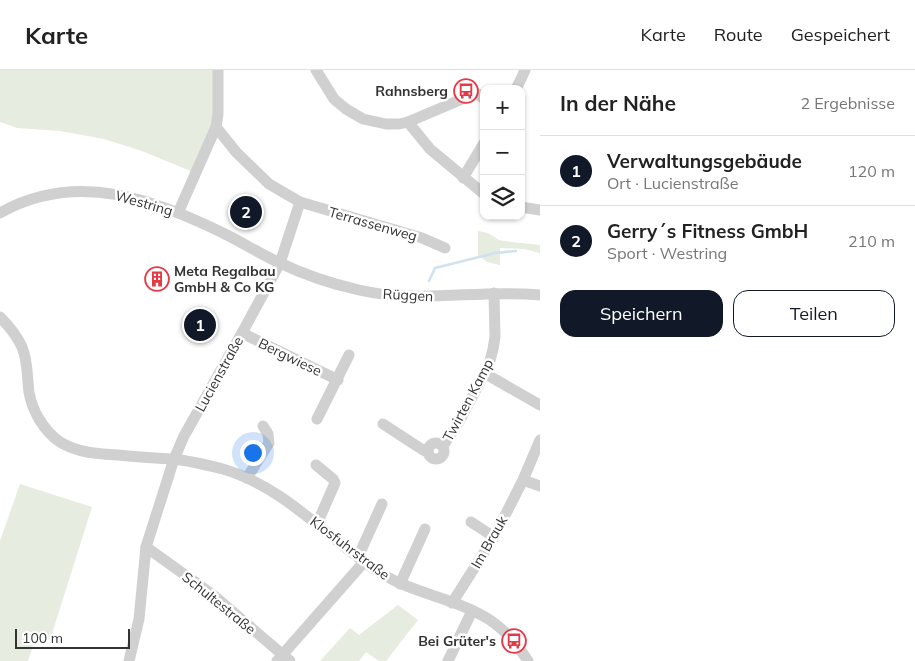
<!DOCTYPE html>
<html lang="de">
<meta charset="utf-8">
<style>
:root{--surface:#fff;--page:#f6f6f6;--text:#222;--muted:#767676;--line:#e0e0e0;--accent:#111827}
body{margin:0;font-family:Mulish,sans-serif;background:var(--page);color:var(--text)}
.controls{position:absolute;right:15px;top:15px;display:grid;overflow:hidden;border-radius:10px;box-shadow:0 1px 4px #0004}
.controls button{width:45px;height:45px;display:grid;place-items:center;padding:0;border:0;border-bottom:1px solid var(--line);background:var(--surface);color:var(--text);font:25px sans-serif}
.scale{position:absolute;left:15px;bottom:12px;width:115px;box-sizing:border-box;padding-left:5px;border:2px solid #333;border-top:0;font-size:14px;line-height:18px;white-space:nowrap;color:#333;-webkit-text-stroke:4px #fff;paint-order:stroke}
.you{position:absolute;left:252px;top:382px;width:18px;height:18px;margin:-12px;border:4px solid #fff;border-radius:50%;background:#1a73e8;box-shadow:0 0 0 8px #1a73e833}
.badge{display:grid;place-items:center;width:32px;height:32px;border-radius:50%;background:var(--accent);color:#fff;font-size:16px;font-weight:700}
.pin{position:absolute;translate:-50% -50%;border:2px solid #fff;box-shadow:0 1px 5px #0006}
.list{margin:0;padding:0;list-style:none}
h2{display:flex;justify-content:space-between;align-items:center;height:65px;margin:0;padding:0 20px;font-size:21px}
h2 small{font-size:16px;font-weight:400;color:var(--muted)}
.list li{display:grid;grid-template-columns:32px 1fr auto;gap:15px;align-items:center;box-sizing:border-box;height:70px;padding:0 20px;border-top:1px solid var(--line)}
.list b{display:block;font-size:19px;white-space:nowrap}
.list p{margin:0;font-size:16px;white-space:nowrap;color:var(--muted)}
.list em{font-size:16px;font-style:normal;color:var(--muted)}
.actions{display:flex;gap:10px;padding:15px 20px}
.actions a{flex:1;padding:11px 0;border:1px solid var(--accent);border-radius:15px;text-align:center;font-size:18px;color:var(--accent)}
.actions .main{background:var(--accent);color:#fff}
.icon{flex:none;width:28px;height:28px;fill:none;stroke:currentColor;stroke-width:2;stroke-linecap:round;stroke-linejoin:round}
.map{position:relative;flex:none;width:540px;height:591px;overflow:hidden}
header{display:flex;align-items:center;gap:30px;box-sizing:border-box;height:70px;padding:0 25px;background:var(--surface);border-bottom:1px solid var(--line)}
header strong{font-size:24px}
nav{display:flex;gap:28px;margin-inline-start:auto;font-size:18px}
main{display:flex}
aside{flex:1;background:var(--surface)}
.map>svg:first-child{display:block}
.green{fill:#e6ecdf}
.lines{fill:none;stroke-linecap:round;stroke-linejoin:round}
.stream{stroke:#cfe2ee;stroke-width:2.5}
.minor{stroke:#d0d0d0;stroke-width:11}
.labels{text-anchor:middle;stroke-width:5;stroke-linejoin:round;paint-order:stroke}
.poi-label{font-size:14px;font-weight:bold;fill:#333;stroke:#fff;text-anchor:end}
.street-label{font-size:14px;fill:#333;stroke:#fff}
</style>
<header>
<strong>Karte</strong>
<nav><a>Karte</a><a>Route</a><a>Gespeichert</a></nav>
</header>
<main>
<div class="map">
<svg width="540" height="591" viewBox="0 0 540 591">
<rect width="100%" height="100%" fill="#fff"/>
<g class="green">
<polygon points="0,0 217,0 216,45 193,102 142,81 104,69 60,61 17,58 0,52"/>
<polygon points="478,161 488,163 499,170 512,172 540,175 540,183 524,179 500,178 500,195 487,192 478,185"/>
<polygon points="20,414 92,437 50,570 36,566 28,591 0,591 0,471"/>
<polygon points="398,535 418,550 386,591 379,591 366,582 359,591 320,591 350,558 359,565"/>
</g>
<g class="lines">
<polyline class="stream" points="429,211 435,198 495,183 516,181"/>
<g class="minor">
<polyline points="316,0 334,29 346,39 363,49 386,54 399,54 408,52 474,24 478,24 484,29"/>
<polyline points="516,19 521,9 525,0"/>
<polyline points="408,52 430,79 484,124"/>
<polyline points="216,57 218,44 218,0"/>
<polyline points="463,108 484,73"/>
<polyline points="521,137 540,140"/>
<path d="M0 143C76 100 155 129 227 165 245 174 262 185 280 193 305 205 332 214 359 220 419 234 480 219 540 225"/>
<polyline points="178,143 216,57 236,82 269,114 300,132 422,168 445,178"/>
<path d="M0 247C9 256 17 266 22 277 28 291 27 307 29 322 32 341 44 361 60 372 78 383 98 384 118 385 136 387 153 388 171 389 188 390 206 395 223 399 285 417 327 468 379 502 413 524 456 528 490 550 506 561 518 575 528 591"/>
<polyline points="242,263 338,310"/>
<polyline points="484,303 540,335"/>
<polyline points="317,349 349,285"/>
<polyline points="383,354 423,380 428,381"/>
<circle cx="436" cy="381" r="8"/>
<polyline points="443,376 460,350 489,295 493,279 495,267 494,223"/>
<polyline points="316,395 333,409 335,413 317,454"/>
<polyline points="247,408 269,373 268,364 263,356"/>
<polyline points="523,410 540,416"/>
<polyline points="471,452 494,467"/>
<polyline points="146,477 213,525 290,591"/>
<polyline points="358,487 382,434"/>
<polyline points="400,514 425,459"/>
<polyline points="452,533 494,467 523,410 540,370"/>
<polyline points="129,591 139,549 146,477 174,389 184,366 242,263 280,193 300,132"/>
<polyline points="277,591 364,492"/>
<polyline points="448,591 472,541"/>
</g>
</g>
<defs>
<g id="bus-ring" transform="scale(1.25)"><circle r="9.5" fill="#fff" stroke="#e63946" stroke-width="1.5"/><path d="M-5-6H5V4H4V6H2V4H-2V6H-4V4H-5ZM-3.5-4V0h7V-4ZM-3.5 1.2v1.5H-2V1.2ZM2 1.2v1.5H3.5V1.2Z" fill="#e63946"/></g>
<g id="building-ring" transform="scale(1.25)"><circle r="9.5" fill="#fff" stroke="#e63946" stroke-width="1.5"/><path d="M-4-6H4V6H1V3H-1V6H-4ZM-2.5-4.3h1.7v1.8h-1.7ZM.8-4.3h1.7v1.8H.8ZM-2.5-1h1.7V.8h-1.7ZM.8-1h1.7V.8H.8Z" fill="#e63946"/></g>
</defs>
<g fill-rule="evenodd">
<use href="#bus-ring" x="466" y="21"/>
<use href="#building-ring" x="157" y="209"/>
<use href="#bus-ring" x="514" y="571"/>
</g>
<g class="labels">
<g class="poi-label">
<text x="448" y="26">Rahnsberg</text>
<text x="174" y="206" text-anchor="start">Meta Regalbau<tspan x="174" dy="16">GmbH &amp; Co KG</tspan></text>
<text x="496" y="576">Bei Grüter's</text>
</g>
<g class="street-label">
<text transform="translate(144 133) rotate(16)" y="5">Westring</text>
<text transform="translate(373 154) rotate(16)" y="5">Terrassenweg</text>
<text transform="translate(408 225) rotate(3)" y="5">Rüggen</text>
<text transform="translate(290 287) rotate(26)" y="5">Bergwiese</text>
<text transform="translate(219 304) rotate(-61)" y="5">Lucienstraße</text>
<text transform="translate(468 330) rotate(-62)" y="5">Twirten Kamp</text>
<text transform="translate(489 472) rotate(-60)" y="5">Im Brauk</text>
<text transform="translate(350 478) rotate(37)" y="5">Klosfuhrstraße</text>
<text transform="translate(219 533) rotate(39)" y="5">Schultestraße</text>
</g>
</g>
</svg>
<div class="controls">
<button>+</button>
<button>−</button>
<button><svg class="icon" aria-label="layers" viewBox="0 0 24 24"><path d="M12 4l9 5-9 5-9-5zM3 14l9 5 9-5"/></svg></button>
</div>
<div class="scale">100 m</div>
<div class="you"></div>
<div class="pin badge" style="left:200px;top:255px">1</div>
<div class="pin badge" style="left:246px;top:142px">2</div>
</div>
<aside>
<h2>In der Nähe<small>2 Ergebnisse</small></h2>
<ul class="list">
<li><span class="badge">1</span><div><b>Verwaltungsgebäude</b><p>Ort · Lucienstraße</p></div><em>120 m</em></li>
<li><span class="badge">2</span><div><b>Gerry´s Fitness GmbH</b><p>Sport · Westring</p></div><em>210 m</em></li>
</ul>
<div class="actions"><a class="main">Speichern</a><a>Teilen</a></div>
</aside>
</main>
